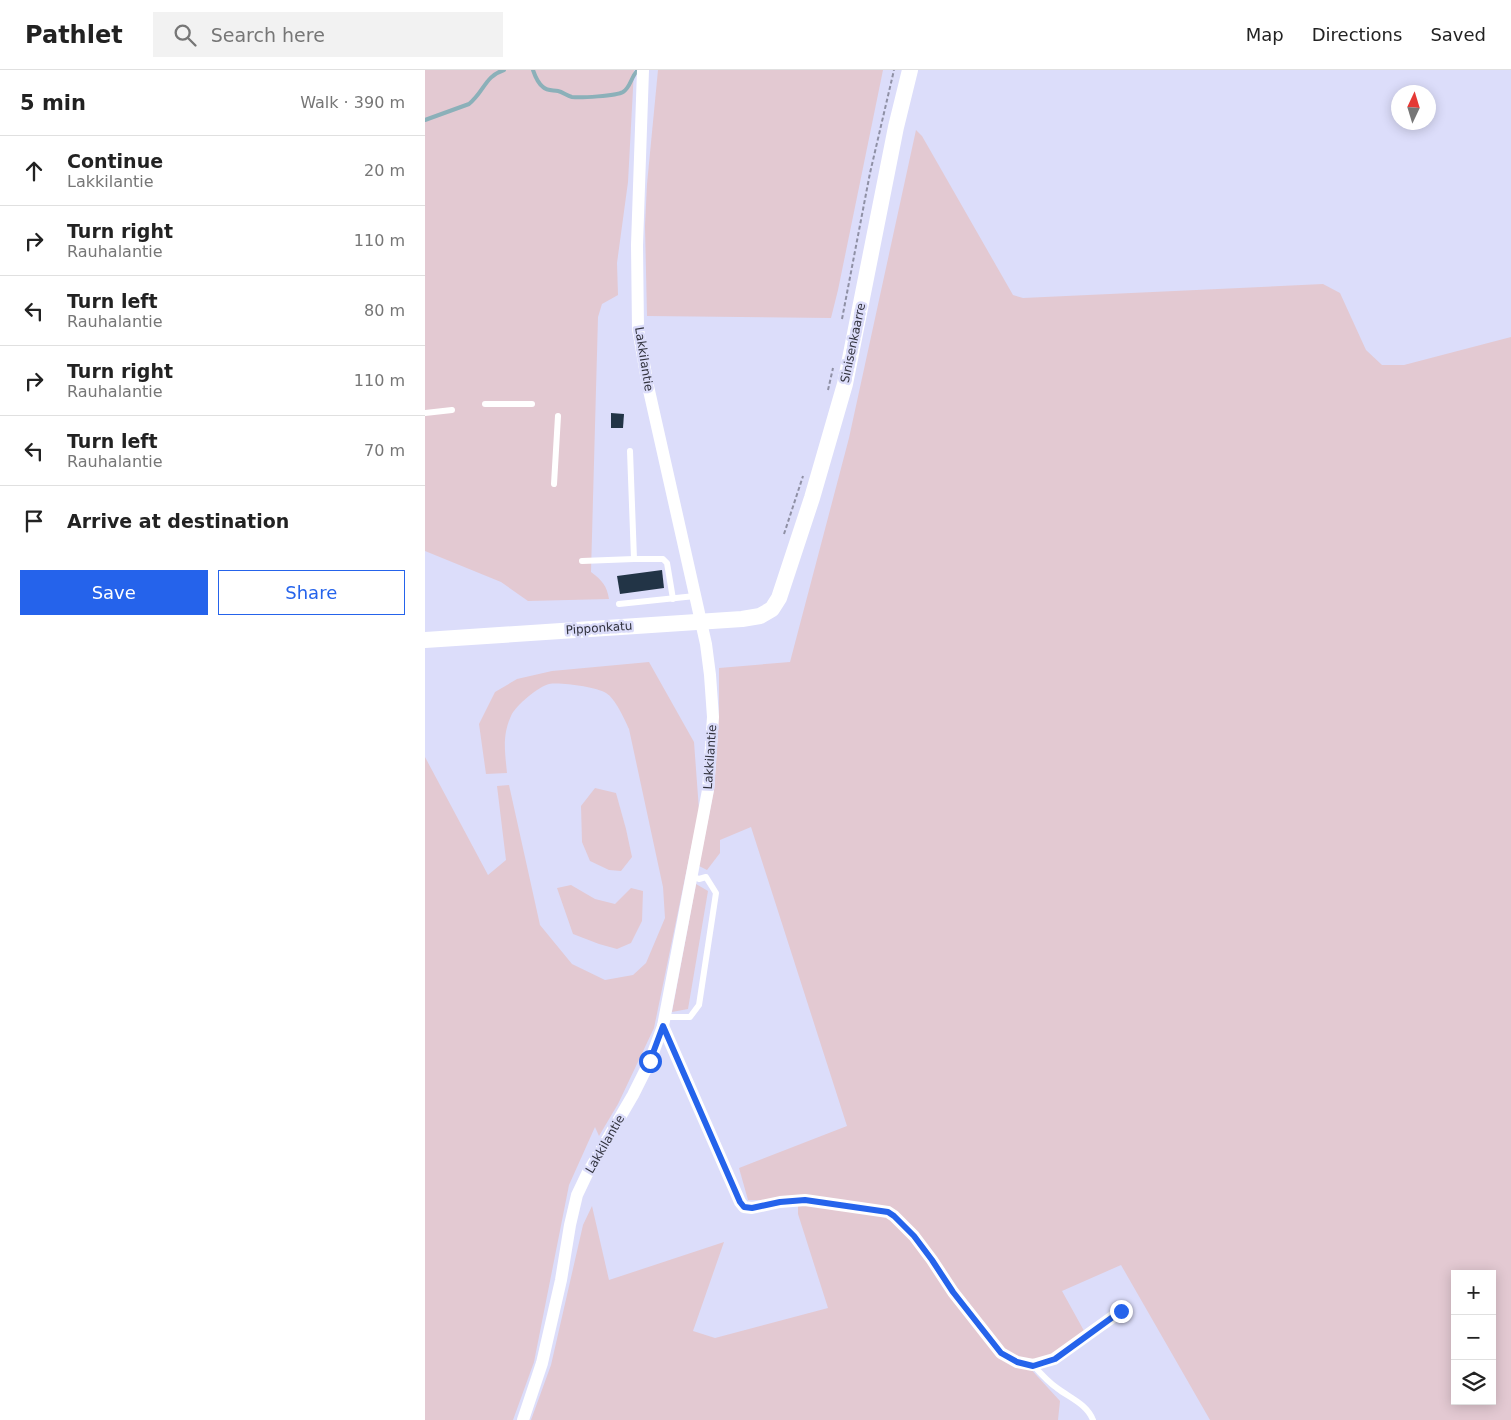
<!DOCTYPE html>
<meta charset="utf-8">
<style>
:root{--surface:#fff;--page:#f2f2f2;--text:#222;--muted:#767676;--line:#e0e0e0;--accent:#2563eb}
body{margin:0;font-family:"DejaVu Sans",sans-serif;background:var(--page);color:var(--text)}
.controls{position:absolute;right:15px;bottom:15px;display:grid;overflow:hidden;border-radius:0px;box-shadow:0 2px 12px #0003}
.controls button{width:45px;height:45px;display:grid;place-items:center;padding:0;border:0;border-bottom:1px solid var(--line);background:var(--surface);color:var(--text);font:25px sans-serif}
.compass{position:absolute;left:966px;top:15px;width:45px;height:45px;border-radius:50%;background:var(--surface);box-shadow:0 2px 12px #0003;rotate:4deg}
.stop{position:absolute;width:15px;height:15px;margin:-11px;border:4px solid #2563eb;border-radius:50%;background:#fff}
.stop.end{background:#2563eb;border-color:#fff;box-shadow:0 1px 5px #0008}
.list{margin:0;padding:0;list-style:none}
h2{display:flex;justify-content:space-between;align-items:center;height:65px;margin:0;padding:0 20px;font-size:21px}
h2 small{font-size:16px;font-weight:400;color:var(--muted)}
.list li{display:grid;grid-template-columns:32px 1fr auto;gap:15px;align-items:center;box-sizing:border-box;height:70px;padding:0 20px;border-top:1px solid var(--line)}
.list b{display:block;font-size:19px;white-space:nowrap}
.list p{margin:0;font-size:16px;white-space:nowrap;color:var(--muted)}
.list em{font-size:16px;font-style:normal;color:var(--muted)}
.actions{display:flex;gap:10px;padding:15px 20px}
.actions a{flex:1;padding:11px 0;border:1px solid var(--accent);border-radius:0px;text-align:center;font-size:18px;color:var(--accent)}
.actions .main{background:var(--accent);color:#fff}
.icon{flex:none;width:28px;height:28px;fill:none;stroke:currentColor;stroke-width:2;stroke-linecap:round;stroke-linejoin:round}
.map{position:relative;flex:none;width:1086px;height:1350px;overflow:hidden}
header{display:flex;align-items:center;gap:30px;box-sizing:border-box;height:70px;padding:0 25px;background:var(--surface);border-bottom:1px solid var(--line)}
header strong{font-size:24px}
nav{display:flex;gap:28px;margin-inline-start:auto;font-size:18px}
.search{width:350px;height:45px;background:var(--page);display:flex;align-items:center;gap:12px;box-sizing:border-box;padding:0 18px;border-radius:0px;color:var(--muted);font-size:19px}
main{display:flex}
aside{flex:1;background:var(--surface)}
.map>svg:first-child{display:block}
.green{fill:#e3c9d2;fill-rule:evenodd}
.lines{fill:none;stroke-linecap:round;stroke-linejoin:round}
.stream{stroke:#8bb0b9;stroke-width:4}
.building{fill:#223446}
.path{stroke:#8f90a5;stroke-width:2;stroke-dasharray:4 2.5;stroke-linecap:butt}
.service{stroke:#fff;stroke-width:6}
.minor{stroke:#fff;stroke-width:12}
.tertiary{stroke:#fff;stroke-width:16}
.route{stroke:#2563eb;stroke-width:6}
.labels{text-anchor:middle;stroke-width:5;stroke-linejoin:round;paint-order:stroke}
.street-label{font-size:12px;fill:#31323d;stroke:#dcddfa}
</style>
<header>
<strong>Pathlet</strong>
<div class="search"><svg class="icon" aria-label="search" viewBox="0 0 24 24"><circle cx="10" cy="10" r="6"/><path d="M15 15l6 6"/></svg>Search here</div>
<nav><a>Map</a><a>Directions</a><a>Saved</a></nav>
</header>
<main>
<aside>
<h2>5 min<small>Walk · 390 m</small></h2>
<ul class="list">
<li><svg class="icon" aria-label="ahead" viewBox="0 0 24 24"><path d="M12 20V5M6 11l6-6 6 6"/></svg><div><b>Continue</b><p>Lakkilantie</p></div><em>20 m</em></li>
<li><svg class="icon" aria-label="right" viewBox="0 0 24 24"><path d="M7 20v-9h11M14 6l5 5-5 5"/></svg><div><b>Turn right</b><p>Rauhalantie</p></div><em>110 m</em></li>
<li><svg class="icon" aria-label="left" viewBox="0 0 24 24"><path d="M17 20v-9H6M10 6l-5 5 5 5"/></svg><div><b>Turn left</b><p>Rauhalantie</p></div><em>80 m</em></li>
<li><svg class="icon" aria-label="right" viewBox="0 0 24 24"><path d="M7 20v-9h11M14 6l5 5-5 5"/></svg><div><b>Turn right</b><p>Rauhalantie</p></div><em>110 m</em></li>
<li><svg class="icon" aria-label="left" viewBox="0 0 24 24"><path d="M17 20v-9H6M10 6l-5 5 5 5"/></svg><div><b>Turn left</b><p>Rauhalantie</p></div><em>70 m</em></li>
<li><svg class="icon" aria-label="arrive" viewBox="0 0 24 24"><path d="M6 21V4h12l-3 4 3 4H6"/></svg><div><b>Arrive at destination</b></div></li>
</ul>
<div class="actions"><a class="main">Save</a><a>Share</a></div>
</aside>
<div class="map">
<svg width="1086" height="1350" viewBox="0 0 1086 1350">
<rect width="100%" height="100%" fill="#dcddfa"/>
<g class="green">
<path d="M0 0H209L203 112 192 193 193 225 177 234 173 247 166 502C177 510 182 516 184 529L103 531 76 512 0 481Z"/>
<polygon points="233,0 458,0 413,220 406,248 222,246 220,156 222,114"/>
<path d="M491 60 497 66 588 225 598 228 898 214 915 223 941 280 957 295H979L1086 267V1350H785L696 1195 637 1221 663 1268 602 1295 635 1331 633 1350H106L126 1295 158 1155 167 1136 184 1210 299 1172 268 1261 290 1268 403 1238 373 1144V1130H323L314 1098 422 1056 326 757 295 770V783L282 800 274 796 289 720 294 641V598L365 592 424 368ZM1030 1204H1067V1331H1030Z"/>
<path d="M224 592 269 672 274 740 229 958 193 1034 174 1066 170 1057 144 1115 109 1292 88 1350H0V687L63 805 81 790 72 716 84 715 115 855 147 894 180 910 208 905 221 893 240 848 238 817 204 659C200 650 190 628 181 623 171 617 136 612 124 614 113 617 91 635 86 646 77 666 80 682 82 703L61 704 54 654 70 622 92 609 127 601Z"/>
<polygon points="170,718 191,723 201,759 207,787 196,801 184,800 165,791 157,772 156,736"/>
<polygon points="271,814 283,821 263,939 247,942"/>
<polygon points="146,815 170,829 190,834 206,818 218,821 217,851 206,873 192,879 174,874 148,864 132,818"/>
</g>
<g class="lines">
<g class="stream">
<path d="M108 0C110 6 113 13 118 17 122 21 127 20 133 21 138 22 142 26 147 27 155 28 191 26 198 22 206 17 206 6 213 0"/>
<path d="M0 50 44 34C59 22 60 6 79 0"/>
</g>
</g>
<g class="building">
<polygon points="186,343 199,344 198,358 186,358"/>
<polygon points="237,500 239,518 195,524 192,506"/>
</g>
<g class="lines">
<g class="path">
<polyline points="417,249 445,103 469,0"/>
<polyline points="403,320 408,298"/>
<polyline points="359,464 378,406"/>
</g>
<g class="service">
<polyline points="60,334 107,334"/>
<polyline points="0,343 27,340"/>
<polyline points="205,381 209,489 238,489 242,493 248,529"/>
<polyline points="129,414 133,346"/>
<polyline points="157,491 209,489"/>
<polyline points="194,534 270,526"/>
<polyline points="239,947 265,947 274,935 291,823 281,807 274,809 266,806"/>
<path d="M608 1295C616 1304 623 1312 632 1318 645 1328 662 1334 668 1350"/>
</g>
<g class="minor">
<polyline points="238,956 315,1132 319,1137 327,1138 355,1132 380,1130 463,1142 469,1146 489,1166 507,1190 528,1222 576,1283 592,1292 608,1295 629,1289 696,1241"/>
<polyline points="98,1350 117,1293 136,1210 145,1155 152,1125 162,1104 208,1025 225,991 238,956 283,720 288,647 285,605 281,574 223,316 213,259 212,175 218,0"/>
</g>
<polyline class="tertiary" points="0,570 317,549 335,546 347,539 354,528 387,428 420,314 471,57 485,0"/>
</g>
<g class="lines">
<polyline class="route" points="225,991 238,956 315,1132 319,1137 327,1138 355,1132 380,1130 463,1142 469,1146 489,1166 507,1190 528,1222 576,1283 592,1292 608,1296 630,1289 696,1241"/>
</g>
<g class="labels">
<g class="street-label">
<text transform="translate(428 273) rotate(-78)" y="4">Sinisenkaarre</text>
<text transform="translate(219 289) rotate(81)" y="4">Lakkilantie</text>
<text transform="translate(174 558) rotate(-4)" y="4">Pipponkatu</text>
<text transform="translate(285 687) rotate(-86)" y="4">Lakkilantie</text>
<text transform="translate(180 1074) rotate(-60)" y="4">Lakkilantie</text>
</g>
</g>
</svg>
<div class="controls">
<button>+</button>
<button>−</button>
<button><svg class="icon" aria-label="layers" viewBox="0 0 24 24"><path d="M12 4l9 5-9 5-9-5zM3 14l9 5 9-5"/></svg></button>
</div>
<svg class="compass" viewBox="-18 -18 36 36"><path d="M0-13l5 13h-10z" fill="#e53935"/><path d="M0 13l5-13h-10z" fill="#767676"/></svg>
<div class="stop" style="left:225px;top:991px"></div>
<div class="stop end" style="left:696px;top:1241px"></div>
</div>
</main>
